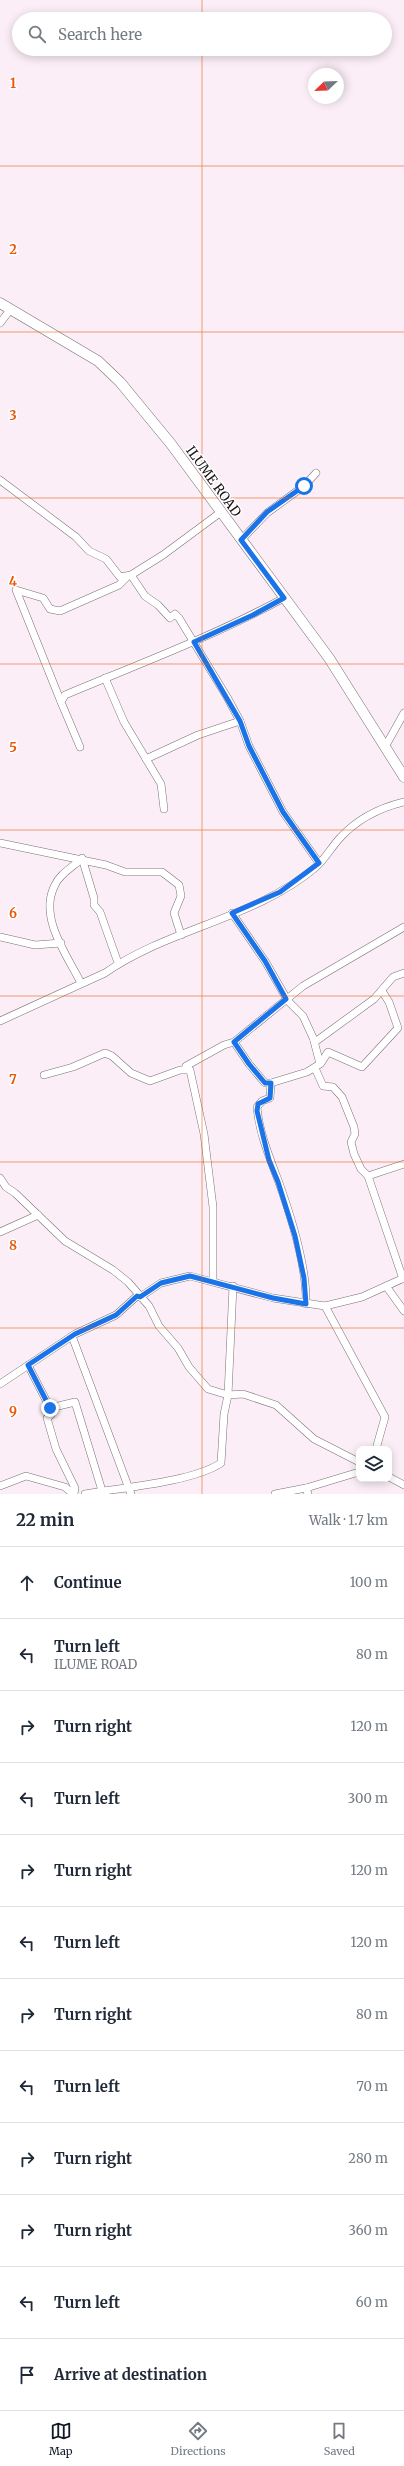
<!DOCTYPE html>
<meta charset="utf-8">
<style>
:root{--surface:#fff;--page:#f2f2f3;--text:#1f2937;--muted:#747a83;--line:#e0e1e3;--accent:#111827}
body{margin:0;font-family:Merriweather,serif;background:var(--page);color:var(--text)}
.controls{position:absolute;right:12px;bottom:12px;display:grid;overflow:hidden;border-radius:8px;box-shadow:0 2px 10px #0003}
.controls button{width:36px;height:36px;display:grid;place-items:center;padding:0;border:0;border-bottom:1px solid var(--line);background:var(--surface);color:var(--text);font:20px sans-serif}
.compass{position:absolute;left:308px;top:68px;width:36px;height:36px;border-radius:50%;background:var(--surface);box-shadow:0 2px 10px #0003;rotate:247deg}
.stop{position:absolute;width:12px;height:12px;margin:-9px;border:3px solid #1a73e8;border-radius:50%;background:#fff}
.stop.end{background:#1a73e8;border-color:#fff;box-shadow:0 1px 4px #0008}
.list{margin:0;padding:0;list-style:none}
h2{display:flex;justify-content:space-between;align-items:center;height:52px;margin:0;padding:0 16px;font-size:17px}
h2 small{font-size:13px;font-weight:400;color:var(--muted)}
.list li{display:grid;grid-template-columns:26px 1fr auto;gap:12px;align-items:center;box-sizing:border-box;height:72px;padding:0 16px;border-top:1px solid var(--line)}
.list b{display:block;font-size:15px;white-space:nowrap}
.list p{margin:0;font-size:13px;white-space:nowrap;color:var(--muted)}
.list em{font-size:13px;font-style:normal;color:var(--muted)}
.icon{flex:none;width:22px;height:22px;fill:none;stroke:currentColor;stroke-width:2;stroke-linecap:round;stroke-linejoin:round}
.map{position:relative;flex:none;width:404px;height:1494px;overflow:hidden}
.search{position:absolute;background:var(--surface);box-shadow:0 2px 10px #0003;left:12px;right:12px;top:12px;height:44px;display:flex;align-items:center;gap:10px;box-sizing:border-box;padding:0 14px;border-radius:22px;color:var(--muted);font-size:15px}
.sheet{height:916px;background:var(--surface)}
nav{display:flex;justify-content:space-around;align-items:center;box-sizing:border-box;height:56px;border-top:1px solid var(--line);background:var(--surface);font-size:11px;color:var(--muted)}
nav a{display:grid;justify-items:center;gap:2px}
nav .on{color:var(--accent)}
.map>svg:first-child{display:block}
.lines{fill:none;stroke-linecap:round;stroke-linejoin:round}
.street-casing{stroke:#7b7077;stroke-width:8}
.secondary-casing{stroke:#7b7077;stroke-width:11}
.street{stroke:#fff;stroke-width:7}
.secondary{stroke:#fff;stroke-width:10}
.route{stroke:#1a73e8;stroke-width:5}
.grid{fill:none;stroke:#e8590c;stroke-width:1;stroke-opacity:0.55}
.labels{text-anchor:middle;stroke-width:3;stroke-linejoin:round;paint-order:stroke}
.street-label{font-size:13px;fill:#181417;stroke:#fff}
.grid-label{font-size:13px;text-anchor:middle;font-weight:bold;fill:#e8590c;stroke:#fff;stroke-width:3;stroke-linejoin:round;paint-order:stroke}
</style>
<div class="map">
<svg width="404" height="1494" viewBox="0 0 404 1494">
<rect width="100%" height="100%" fill="#fbeef6"/>
<g class="lines">
<g class="street-casing">
<g id="street">
<polyline points="0,323 10,310"/>
<polyline points="0,480 76,537 89,551 106,559 120,577 131,575 145,596 158,605 170,618 175,614 179,618 227,697 240,721 249,746 283,812 319,863"/>
<polyline points="241,540 267,513 304,486 316,473"/>
<polyline points="131,575 163,555 221,512"/>
<polyline points="105,678 124,722 161,784 164,809"/>
<polyline points="61,702 16,590 43,598 50,609 60,611 119,585 127,577"/>
<path d="M80 747 61 702 65 695C139 664 214 636 284 598"/>
<polyline points="385,747 404,713"/>
<polyline points="146,759 198,735 240,721"/>
<polyline points="0,843 106,865 125,872 162,872 179,885 181,896 174,913 181,935"/>
<polyline points="82,858 94,898 94,905 100,912 117,960"/>
<path d="M79 861C71 868 59 875 55 885 38 917 67 955 81 983"/>
<polyline points="232,913 265,961 288,1001 303,1016 315,1042 374,999 393,977 404,973"/>
<polyline points="0,937 35,945 61,943"/>
<path d="M0 1021 105 973C169 928 255 919 316 867 325 859 331 848 339 839 357 819 379 808 404 802"/>
<polyline points="234,1042 249,1064 265,1083 271,1083"/>
<polyline points="321,1063 328,1052 362,1067 398,1028 389,1002 382,991"/>
<polyline points="186,1066 224,1045 234,1042 303,986 404,927"/>
<polyline points="315,1068 323,1086 333,1087 342,1097 354,1127 355,1134 351,1142 354,1154 361,1169 368,1176"/>
<polyline points="44,1075 73,1067 105,1053 112,1056 131,1073 150,1081 180,1070 190,1070 204,1134 213,1207 213,1281"/>
<polyline points="0,1178 6,1187 15,1193 65,1241 113,1270 128,1282 149,1306 159,1326 178,1348 189,1367 208,1389 228,1395 243,1394 276,1405 314,1439 359,1462"/>
<polyline points="0,1232 38,1215"/>
<polyline points="403,1279 368,1176 404,1164"/>
<polyline points="386,1286 404,1311"/>
<polyline points="140,1297 161,1283 190,1276 273,1298 325,1306 362,1297 404,1278"/>
<path d="M306 1304C307 1265 291 1216 278 1180 269 1156 259 1132 257 1107L262 1101 270 1098 271 1083 307 1072 320 1064 314 1041"/>
<polyline points="325,1306 385,1417 376,1449"/>
<polyline points="72,1336 131,1494"/>
<polyline points="28,1365 49,1406 51,1415 47,1418 56,1449 75,1488 74,1494"/>
<polyline points="0,1384 75,1334 116,1315 137,1296"/>
<polyline points="50,1408 75,1402 103,1494"/>
<polyline points="389,1477 404,1485"/>
<polyline points="0,1486 26,1476 65,1487 73,1494"/>
<path d="M85 1494C119 1488 193 1482 221 1463L224 1414 228 1395 233 1286"/>
<polyline points="275,1494 306,1488"/>
<polyline points="308,1494 306,1488 359,1472"/>
</g>
</g>
<g class="secondary-casing">
<polyline id="secondary" points="0,303 98,361 120,382 171,444 329,658 404,777"/>
</g>
<use href="#street" class="street"/>
<use href="#secondary" class="secondary"/>
</g>
<g class="lines">
<polyline class="route" points="50,1408 28,1365 75,1334 116,1315 137,1296 140,1297 161,1283 190,1276 273,1298 306,1304 304,1278 295,1236 278,1182 269,1160 257,1111 258,1104 270,1098 271,1083 265,1083 249,1064 234,1042 286,999 265,961 232,913 280,892 319,863 283,812 249,746 240,721 194,642 253,615 284,598 241,540 267,512 304,486"/>
</g>
<path class="grid" d="M202 0V19M202 49V1494M0 166H404M0 332H404M0 498H404M0 664H404M0 830H404M0 996H404M0 1162H404M0 1328H404"/>
<g class="labels">
<g class="street-label">
<text transform="translate(214 481) rotate(54)" y="5">ILUME ROAD</text>
</g>
</g>
<g class="grid-label">
<text x="13" y="88">1</text>
<text x="13" y="254">2</text>
<text x="13" y="420">3</text>
<text x="13" y="586">4</text>
<text x="13" y="752">5</text>
<text x="13" y="918">6</text>
<text x="13" y="1084">7</text>
<text x="13" y="1250">8</text>
<text x="13" y="1416">9</text>
</g>
</svg>
<div class="controls">
<button><svg class="icon" aria-label="layers" viewBox="0 0 24 24"><path d="M12 4l9 5-9 5-9-5zM3 14l9 5 9-5"/></svg></button>
</div>
<svg class="compass" viewBox="-18 -18 36 36"><path d="M0-13l5 13h-10z" fill="#e53935"/><path d="M0 13l5-13h-10z" fill="#747a83"/></svg>
<div class="stop" style="left:304px;top:486px"></div>
<div class="stop end" style="left:50px;top:1408px"></div>
<div class="search"><svg class="icon" aria-label="search" viewBox="0 0 24 24"><circle cx="10" cy="10" r="6"/><path d="M15 15l6 6"/></svg>Search here</div>
</div>
<section class="sheet">
<h2>22 min<small>Walk · 1.7 km</small></h2>
<ul class="list">
<li><svg class="icon" aria-label="ahead" viewBox="0 0 24 24"><path d="M12 20V5M6 11l6-6 6 6"/></svg><div><b>Continue</b></div><em>100 m</em></li>
<li><svg class="icon" aria-label="left" viewBox="0 0 24 24"><path d="M17 20v-9H6M10 6l-5 5 5 5"/></svg><div><b>Turn left</b><p>ILUME ROAD</p></div><em>80 m</em></li>
<li><svg class="icon" aria-label="right" viewBox="0 0 24 24"><path d="M7 20v-9h11M14 6l5 5-5 5"/></svg><div><b>Turn right</b></div><em>120 m</em></li>
<li><svg class="icon" aria-label="left" viewBox="0 0 24 24"><path d="M17 20v-9H6M10 6l-5 5 5 5"/></svg><div><b>Turn left</b></div><em>300 m</em></li>
<li><svg class="icon" aria-label="right" viewBox="0 0 24 24"><path d="M7 20v-9h11M14 6l5 5-5 5"/></svg><div><b>Turn right</b></div><em>120 m</em></li>
<li><svg class="icon" aria-label="left" viewBox="0 0 24 24"><path d="M17 20v-9H6M10 6l-5 5 5 5"/></svg><div><b>Turn left</b></div><em>120 m</em></li>
<li><svg class="icon" aria-label="right" viewBox="0 0 24 24"><path d="M7 20v-9h11M14 6l5 5-5 5"/></svg><div><b>Turn right</b></div><em>80 m</em></li>
<li><svg class="icon" aria-label="left" viewBox="0 0 24 24"><path d="M17 20v-9H6M10 6l-5 5 5 5"/></svg><div><b>Turn left</b></div><em>70 m</em></li>
<li><svg class="icon" aria-label="right" viewBox="0 0 24 24"><path d="M7 20v-9h11M14 6l5 5-5 5"/></svg><div><b>Turn right</b></div><em>280 m</em></li>
<li><svg class="icon" aria-label="right" viewBox="0 0 24 24"><path d="M7 20v-9h11M14 6l5 5-5 5"/></svg><div><b>Turn right</b></div><em>360 m</em></li>
<li><svg class="icon" aria-label="left" viewBox="0 0 24 24"><path d="M17 20v-9H6M10 6l-5 5 5 5"/></svg><div><b>Turn left</b></div><em>60 m</em></li>
<li><svg class="icon" aria-label="arrive" viewBox="0 0 24 24"><path d="M6 21V4h12l-3 4 3 4H6"/></svg><div><b>Arrive at destination</b></div></li>
</ul>
</section>
<nav>
<a class="on"><svg class="icon" aria-label="map" viewBox="0 0 24 24"><path d="M3 6l6-2 6 2 6-2v14l-6 2-6-2-6 2zM9 4v14M15 6v14"/></svg>Map</a>
<a><svg class="icon" aria-label="directions" viewBox="0 0 24 24"><path d="M12 3l9 9-9 9-9-9zM9 14v-3h6M13 9l2 2-2 2"/></svg>Directions</a>
<a><svg class="icon" aria-label="saved" viewBox="0 0 24 24"><path d="M7 4h10v16l-5-4-5 4z"/></svg>Saved</a>
</nav>
